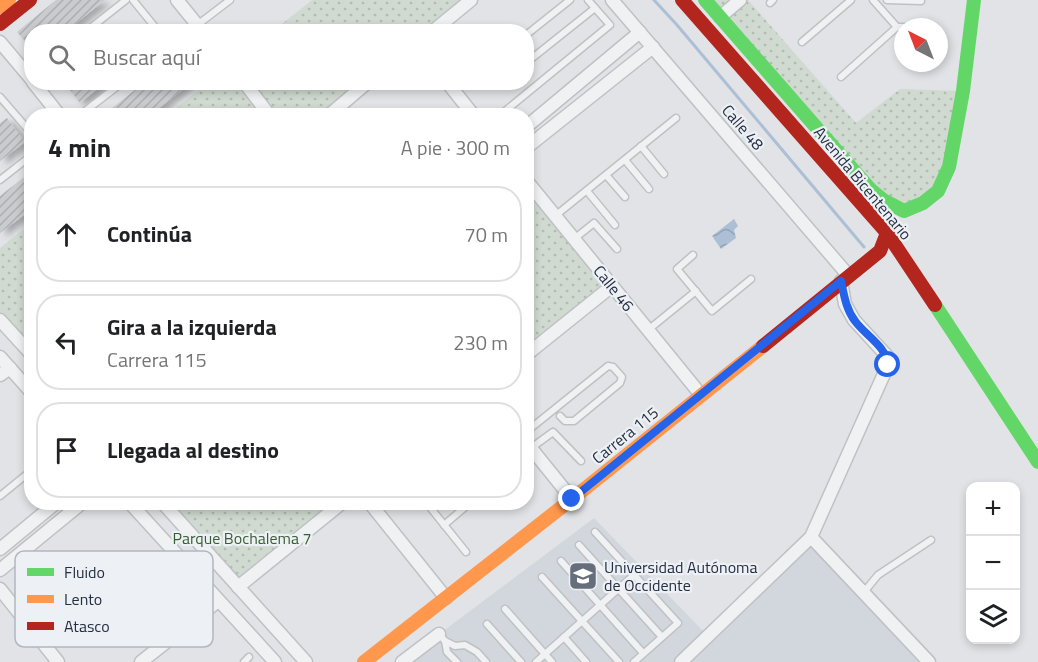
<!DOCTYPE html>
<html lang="es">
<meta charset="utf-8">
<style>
:root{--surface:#fff;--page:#f2f2f2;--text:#202124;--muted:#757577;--line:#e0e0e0}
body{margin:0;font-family:"Titillium Web",sans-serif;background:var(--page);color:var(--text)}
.controls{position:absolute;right:18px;bottom:18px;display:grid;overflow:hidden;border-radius:12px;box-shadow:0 3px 9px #0003}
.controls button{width:54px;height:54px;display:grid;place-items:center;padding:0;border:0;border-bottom:2px solid var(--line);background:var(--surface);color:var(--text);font:30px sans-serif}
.compass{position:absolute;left:894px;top:18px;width:54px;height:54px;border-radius:50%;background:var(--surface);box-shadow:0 3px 9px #0003;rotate:318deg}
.stop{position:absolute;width:18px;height:18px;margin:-14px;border:4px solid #2563eb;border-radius:50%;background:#fff}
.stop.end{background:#2563eb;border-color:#fff;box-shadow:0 2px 6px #0008}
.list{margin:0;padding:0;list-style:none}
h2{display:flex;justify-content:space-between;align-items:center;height:78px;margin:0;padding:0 24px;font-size:26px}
h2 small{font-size:20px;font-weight:400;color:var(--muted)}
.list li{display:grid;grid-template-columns:39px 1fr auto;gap:18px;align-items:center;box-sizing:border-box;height:96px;margin:0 12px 12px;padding:0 12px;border:2px solid var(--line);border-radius:24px}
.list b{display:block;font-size:22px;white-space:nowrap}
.list p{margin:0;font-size:20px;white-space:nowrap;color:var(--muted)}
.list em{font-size:20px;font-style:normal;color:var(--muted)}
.icon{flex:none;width:33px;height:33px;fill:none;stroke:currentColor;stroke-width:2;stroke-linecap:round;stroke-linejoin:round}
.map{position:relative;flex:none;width:1038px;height:662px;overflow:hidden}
.search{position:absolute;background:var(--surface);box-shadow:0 3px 9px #0003;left:24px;top:24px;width:510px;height:66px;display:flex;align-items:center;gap:15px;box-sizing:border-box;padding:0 21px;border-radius:24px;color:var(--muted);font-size:22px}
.panel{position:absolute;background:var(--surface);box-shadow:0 3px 9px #0003;left:24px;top:108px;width:510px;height:402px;border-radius:24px}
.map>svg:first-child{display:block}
.built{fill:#d2d6dd}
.green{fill:url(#green-dots)}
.water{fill:url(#water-waves)}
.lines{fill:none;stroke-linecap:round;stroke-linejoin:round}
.stream{stroke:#acbfd4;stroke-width:3}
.building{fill:url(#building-hatch);filter:url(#shadow)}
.lane-casing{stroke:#bfc1c4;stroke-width:9}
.street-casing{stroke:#bfc1c4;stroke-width:15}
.lane{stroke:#f0f1f3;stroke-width:6}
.street{stroke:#f0f1f3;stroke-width:12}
.fast{stroke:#63d668;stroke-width:14}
.slow{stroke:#ff974d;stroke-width:14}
.jam{stroke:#b3261e;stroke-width:14}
.route{stroke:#2563eb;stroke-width:8}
.labels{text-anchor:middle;stroke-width:4.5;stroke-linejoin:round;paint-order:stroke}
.street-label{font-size:16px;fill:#262f41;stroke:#edf1f6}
.park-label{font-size:16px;fill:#395e32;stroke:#edf1f6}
.poi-label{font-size:16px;fill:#262f41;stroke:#edf1f6;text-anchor:start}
.key{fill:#edf1f6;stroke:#b1b7c0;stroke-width:1.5}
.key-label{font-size:16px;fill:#262f41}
</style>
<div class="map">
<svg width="1038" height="662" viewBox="0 0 1038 662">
<defs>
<pattern id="green-dots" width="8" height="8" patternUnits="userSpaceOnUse" patternTransform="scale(1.5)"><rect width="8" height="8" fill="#d0dad0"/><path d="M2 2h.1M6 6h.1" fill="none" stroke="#b2bbb4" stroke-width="1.8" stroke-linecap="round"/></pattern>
<pattern id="water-waves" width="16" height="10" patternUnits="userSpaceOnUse" patternTransform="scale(1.5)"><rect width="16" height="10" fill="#acbfd4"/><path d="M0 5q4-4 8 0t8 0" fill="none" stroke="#94a4b7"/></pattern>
<pattern id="building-hatch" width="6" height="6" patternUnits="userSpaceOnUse" patternTransform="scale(1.5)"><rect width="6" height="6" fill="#c9cbce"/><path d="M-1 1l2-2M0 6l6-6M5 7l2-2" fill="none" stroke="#acafb2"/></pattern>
<filter id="shadow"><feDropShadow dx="6" dy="3.5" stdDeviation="3" flood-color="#0004"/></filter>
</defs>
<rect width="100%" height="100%" fill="#e1e3e6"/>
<polygon class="built" points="594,518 701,629 710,634 811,537 929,662 402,662"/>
<g class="green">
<polygon points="312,0 471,0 432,31 272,32"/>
<polygon points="705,0 748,0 856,123 900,89 963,91 938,191 904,211 883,200"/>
<polygon points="207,83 368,83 328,115 166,116"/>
<polygon points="526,180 612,286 526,355"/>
<polygon points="31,223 31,355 0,320 0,248"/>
<polygon points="162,503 343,503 238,587"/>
</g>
<polygon class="water" points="734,219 738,226 734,230 736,238 721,249 712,236"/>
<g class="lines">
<polyline class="stream" points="654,0 677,25 864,247"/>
</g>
<g class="building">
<polygon points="56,0 105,0 65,32 32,32 32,49 17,32"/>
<polygon points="64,82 106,82 80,103"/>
<polygon points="145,82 192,82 149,116 102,116"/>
<polygon points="7,118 25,142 0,161 0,123"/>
<polygon points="32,171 32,209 0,233 0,196"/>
</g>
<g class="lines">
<g class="lane-casing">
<g id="lane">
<polyline points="133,0 159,32"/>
<polyline points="887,0 921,1"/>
<polyline points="770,3 773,0"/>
<polyline points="897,27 907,27"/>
<polyline points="88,30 126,0"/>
<polyline points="188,32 230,0"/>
<polyline points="526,35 570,0"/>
<polyline points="802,42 851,0"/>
<polyline points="526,63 595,8"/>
<polyline points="841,77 897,27 873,0"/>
<polyline points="0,97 32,134"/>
<polyline points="84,112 123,82"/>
<polyline points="499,116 610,25 588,0"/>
<polyline points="641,146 664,174"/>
<polyline points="625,160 649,189"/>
<polyline points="606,175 625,197"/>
<polyline points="0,180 32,155"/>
<polyline points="587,191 615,225"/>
<polyline points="555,216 676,118"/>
<polyline points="574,239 594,223 617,249"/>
<polyline points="693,255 677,269 712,311 751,279"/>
<polyline points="648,330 696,291"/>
<polyline points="526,432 608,366 613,367 622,377 620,383 574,421 565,421 560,416"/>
<polyline points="531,448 553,432 581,461"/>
<polyline points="0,496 32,470"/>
<polyline points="433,502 429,506 466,552"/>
<polyline points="444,525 471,502"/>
<polyline points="595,532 678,623 634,662"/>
<polyline points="579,545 662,637"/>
<polyline points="561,561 643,653"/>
<polyline points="542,577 619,662"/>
<polyline points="864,592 878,575 931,540"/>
<polyline points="505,609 552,662"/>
<polyline points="487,624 521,662"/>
<polyline points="178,632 137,580 136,575 150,563 154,564 184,602"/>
<polyline points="439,634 445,641 455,646 465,645 477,652 486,662"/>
<polyline points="564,637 586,662"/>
<polyline points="445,641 447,652 457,662"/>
<polyline points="244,662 249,657"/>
<polyline points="536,662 634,575"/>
</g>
</g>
<g class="street-casing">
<g id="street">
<polyline points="177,0 203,32"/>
<polyline points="612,0 848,275"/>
<polyline points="720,17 740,0"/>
<polyline points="432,32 471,0"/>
<polyline points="0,42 32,80"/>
<polyline points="33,82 60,116"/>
<polyline points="244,82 270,116"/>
<polyline points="447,82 474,116"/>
<polyline points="328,116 368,82"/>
<polyline points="526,127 640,32"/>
<polyline points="526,148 653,47"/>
<polyline points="526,180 701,395"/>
<polyline points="0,320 32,355"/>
<polyline points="526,355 612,286"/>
<polyline points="0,357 32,393"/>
<polyline points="0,375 10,368"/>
<polyline points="526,442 572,499"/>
<polyline points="129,502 275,662"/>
<polyline points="162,502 306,662"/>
<polyline points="369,502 446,598"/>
<polyline points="811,537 929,662"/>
<polyline points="0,549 57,502"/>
<polyline points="0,570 83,502"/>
<polyline points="238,587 343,502"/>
<polyline points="0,589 58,662"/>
<polyline points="141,662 218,601"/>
<polyline points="402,662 439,634"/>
<polyline points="681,662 811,537 888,365 888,357 854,320 845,304 841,281"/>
</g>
</g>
<use href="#lane" class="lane"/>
<use href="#street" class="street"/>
<g class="fast">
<polyline points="705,0 871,190 883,200 904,211 923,203 938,191 949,167 963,91 974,0"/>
<polyline points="935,305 1038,462"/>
</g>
<g class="slow">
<polyline points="0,7 9,0"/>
<polyline points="364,662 572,499 763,346"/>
</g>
<g class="jam">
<polyline points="682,0 887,233 935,305"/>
<polyline points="0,24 30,0"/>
<polyline points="763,346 880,251 887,233"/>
</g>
</g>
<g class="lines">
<path class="route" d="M572 499 841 281C844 295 846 309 855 321 865 335 887 347 888 365"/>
</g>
<defs>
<g id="university-square" transform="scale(1.5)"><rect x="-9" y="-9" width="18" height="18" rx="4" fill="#676e7b" stroke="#edf1f6"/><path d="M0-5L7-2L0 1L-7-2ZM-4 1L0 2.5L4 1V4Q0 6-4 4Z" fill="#fff"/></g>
</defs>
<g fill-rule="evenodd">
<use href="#university-square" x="583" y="576"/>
</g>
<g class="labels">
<g class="street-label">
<text transform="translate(743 127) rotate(49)" y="6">Calle 48</text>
<text transform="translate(863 183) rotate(50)" y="6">Avenida Bicentenario</text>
<text transform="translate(614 288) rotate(51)" y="6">Calle 46</text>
<text transform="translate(625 435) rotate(-39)" y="6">Carrera 115</text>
</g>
<g class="park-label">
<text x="242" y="544">Parque Bochalema 7</text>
</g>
<g class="poi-label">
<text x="604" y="573">Universidad Autónoma<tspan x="604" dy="18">de Occidente</tspan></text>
</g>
</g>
<rect x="15" y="551" width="198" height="96" rx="9" class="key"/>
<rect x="27" y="568" width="27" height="8" fill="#63d668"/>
<rect x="27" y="595" width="27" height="8" fill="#ff974d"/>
<rect x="27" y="622" width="27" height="8" fill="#b3261e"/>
<g class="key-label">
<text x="64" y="578">Fluido</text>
<text x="64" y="605">Lento</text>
<text x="64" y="632">Atasco</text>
</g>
</svg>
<div class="controls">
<button>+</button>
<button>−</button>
<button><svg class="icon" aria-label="layers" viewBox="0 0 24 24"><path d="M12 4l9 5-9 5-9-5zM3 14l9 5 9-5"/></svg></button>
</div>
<svg class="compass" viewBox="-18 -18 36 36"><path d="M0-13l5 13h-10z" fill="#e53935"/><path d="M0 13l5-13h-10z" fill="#757577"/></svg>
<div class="stop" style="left:888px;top:365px"></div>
<div class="stop end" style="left:572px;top:499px"></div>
<div class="search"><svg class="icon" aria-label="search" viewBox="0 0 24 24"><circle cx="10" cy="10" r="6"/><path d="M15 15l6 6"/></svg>Buscar aquí</div>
<section class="panel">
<h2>4 min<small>A pie · 300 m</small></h2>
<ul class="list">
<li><svg class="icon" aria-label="ahead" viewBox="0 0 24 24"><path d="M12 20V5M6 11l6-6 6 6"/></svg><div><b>Continúa</b></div><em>70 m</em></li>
<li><svg class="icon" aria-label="left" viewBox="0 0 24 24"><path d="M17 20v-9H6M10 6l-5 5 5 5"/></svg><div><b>Gira a la izquierda</b><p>Carrera 115</p></div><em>230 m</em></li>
<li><svg class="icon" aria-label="arrive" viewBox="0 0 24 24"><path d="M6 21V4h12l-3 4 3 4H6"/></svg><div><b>Llegada al destino</b></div></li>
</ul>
</section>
</div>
